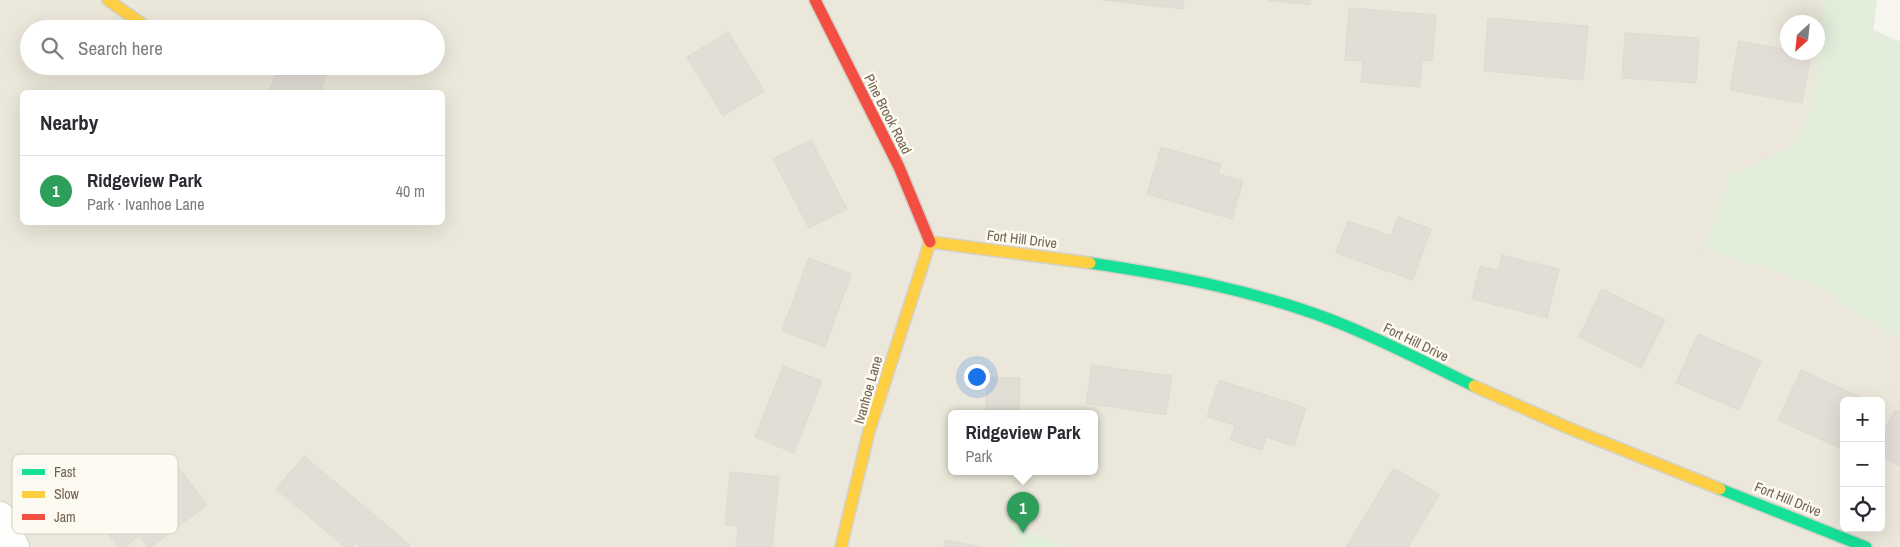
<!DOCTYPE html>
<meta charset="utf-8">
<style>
:root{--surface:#fff;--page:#f7f7f7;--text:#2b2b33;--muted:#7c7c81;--line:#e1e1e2;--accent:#605b59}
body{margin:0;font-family:"Archivo Narrow",sans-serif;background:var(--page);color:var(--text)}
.controls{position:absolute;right:15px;bottom:15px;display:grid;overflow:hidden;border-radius:8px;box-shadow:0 5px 20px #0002}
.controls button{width:45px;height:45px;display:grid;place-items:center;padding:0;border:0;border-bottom:1px solid var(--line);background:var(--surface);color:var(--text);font:25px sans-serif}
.compass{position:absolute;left:1780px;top:15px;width:45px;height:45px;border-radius:50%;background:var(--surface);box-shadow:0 5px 20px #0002;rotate:207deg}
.you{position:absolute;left:976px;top:376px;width:18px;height:18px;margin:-12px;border:4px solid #fff;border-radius:50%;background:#1a73e8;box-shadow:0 0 0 8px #1a73e833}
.badge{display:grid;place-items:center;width:32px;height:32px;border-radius:50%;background:var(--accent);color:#fff;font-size:16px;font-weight:700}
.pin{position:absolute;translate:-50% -41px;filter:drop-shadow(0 1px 2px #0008)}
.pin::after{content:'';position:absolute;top:26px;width:18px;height:15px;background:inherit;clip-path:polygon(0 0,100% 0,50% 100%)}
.popup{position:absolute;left:948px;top:410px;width:150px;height:65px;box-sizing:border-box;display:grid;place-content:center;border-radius:8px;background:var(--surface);filter:drop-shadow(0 1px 4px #0005);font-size:16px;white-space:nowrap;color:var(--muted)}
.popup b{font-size:19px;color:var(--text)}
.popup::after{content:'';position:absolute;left:50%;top:100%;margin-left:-10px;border:10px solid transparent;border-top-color:var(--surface)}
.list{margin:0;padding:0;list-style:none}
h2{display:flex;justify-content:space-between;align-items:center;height:65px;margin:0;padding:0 20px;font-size:21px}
h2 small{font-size:16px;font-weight:400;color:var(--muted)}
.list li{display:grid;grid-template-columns:32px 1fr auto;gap:15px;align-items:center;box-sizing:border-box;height:70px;padding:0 20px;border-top:1px solid var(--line)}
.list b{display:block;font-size:19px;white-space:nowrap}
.list p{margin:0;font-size:16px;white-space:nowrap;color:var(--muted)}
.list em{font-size:16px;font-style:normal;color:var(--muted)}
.icon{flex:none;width:28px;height:28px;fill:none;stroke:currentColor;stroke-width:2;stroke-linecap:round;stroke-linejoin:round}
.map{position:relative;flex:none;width:1900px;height:547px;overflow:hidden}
.search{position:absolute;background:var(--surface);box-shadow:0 5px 20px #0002;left:20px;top:20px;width:425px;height:55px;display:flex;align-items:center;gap:12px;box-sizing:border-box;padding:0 18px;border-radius:28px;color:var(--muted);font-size:19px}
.panel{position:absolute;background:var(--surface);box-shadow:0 5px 20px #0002;left:20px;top:90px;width:425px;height:135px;border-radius:8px}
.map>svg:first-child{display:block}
.residential{fill:#ebe7da;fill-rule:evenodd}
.green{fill:#e2edda}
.building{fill:#e2ddd5;stroke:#dfdad1}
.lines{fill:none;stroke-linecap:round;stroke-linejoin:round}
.street-casing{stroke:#d4d1c9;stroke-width:30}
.fast-casing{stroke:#d4d1c9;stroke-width:14}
.slow-casing{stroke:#d4d1c9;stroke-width:14}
.jam-casing{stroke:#d4d1c9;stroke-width:14}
.street{stroke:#fefefc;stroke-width:28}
.fast{stroke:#16e098;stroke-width:11}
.slow{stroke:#ffcf43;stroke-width:11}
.jam{stroke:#f24e42;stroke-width:11}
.labels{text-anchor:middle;stroke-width:5;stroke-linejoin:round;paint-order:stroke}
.street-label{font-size:14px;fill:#736350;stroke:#fdfaf1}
.key{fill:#fdfaf1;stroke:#d4cdc1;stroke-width:1}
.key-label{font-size:14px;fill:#736350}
</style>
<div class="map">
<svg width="1900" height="547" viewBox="0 0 1900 547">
<rect width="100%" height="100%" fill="#f6f5ee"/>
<path class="residential" d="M0 0H1877L1873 30 1900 42V547H1066L1003 520 1021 547H0ZM1788 22H1818V52H1788ZM29 29H436V66H29ZM22 92H442V222H22ZM1844 401H1881V528H1844ZM952 414H1094V472H952Z"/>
<g class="green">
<path d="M1824 0H1877L1873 30 1900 42V339C1868 325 1844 300 1812 285 1777 270 1739 260 1703 248L1732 171 1740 172 1791 148 1812 107Z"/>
<polygon points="1002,520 1066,547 1021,547"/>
</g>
<g class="building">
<polygon points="1102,0 1184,0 1183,9"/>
<polygon points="1268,0 1311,0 1310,5"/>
<polygon points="1349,8 1436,15 1432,61 1422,60 1420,87 1361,82 1363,61 1345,60"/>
<polygon points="1488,18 1588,26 1583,80 1484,71"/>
<polygon points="728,32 764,91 723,116 687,57"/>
<polygon points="1625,33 1699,38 1696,83 1622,78"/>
<polygon points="1739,41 1788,50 1788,52 1811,54 1802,103 1730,90"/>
<polygon points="279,66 329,66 320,92 269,92"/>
<polygon points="811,140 847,209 809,228 773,159"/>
<polygon points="1161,147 1221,164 1218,174 1243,181 1232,219 1147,194"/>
<polygon points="1398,217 1431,229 1413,280 1336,253 1348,221 1391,236"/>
<polygon points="1502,255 1559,269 1547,318 1472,299 1480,266 1498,271"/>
<polygon points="809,258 851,274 825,347 782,331"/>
<polygon points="1602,289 1665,320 1641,368 1579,337"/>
<polygon points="1698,334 1761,361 1739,410 1676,383"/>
<polygon points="1092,365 1172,376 1166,415 1086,403"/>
<polygon points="783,366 822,381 794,453 755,437"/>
<polygon points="1801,370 1867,400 1844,401 1844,450 1778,420"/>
<polygon points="987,377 1020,378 1019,414 968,414 986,414"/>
<polygon points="1219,380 1306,408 1294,446 1266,437 1262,450 1230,440 1235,425 1207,417"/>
<polygon points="1895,410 1900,412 1900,466 1881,456 1881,437"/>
<polygon points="304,456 410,545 408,547 360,547 355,543 352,547 345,547 276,489"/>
<polygon points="179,468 207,505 151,547 148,547 139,536 125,547 119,547 103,527"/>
<polygon points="1394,468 1439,495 1408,547 1346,547"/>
<polygon points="730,472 779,477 772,547 736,547 738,526 725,525"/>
<polygon points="945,540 981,547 944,547"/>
</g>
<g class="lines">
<g class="street-casing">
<polyline id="street" points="0,516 15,547"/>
</g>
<g class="fast-casing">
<g id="fast">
<path d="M1090 263C1171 275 1252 290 1329 319 1379 338 1426 363 1474 386"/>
<polyline points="1720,489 1866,547"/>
</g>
</g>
<g class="slow-casing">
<g id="slow">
<polyline points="108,0 149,29"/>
<polyline points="930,242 1090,263"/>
<polyline points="1474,386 1566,427 1720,489"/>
<polyline points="841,547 869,431 930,242"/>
</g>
</g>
<g class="jam-casing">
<polyline id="jam" points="815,0 899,167 930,242"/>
</g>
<use href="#street" class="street"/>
<use href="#fast" class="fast"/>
<use href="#slow" class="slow"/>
<use href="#jam" class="jam"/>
</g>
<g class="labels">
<g class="street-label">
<text transform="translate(888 114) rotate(63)" y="5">Pine Brook Road</text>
<text transform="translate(1022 239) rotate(7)" y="5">Fort Hill Drive</text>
<text transform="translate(1416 342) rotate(26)" y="5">Fort Hill Drive</text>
<text transform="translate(868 390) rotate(-74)" y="5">Ivanhoe Lane</text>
<text transform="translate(1788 499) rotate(22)" y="5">Fort Hill Drive</text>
</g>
</g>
<rect x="12" y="454" width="166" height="80" rx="8" class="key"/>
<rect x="22" y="469" width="23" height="6" fill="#16e098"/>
<rect x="22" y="491" width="23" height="7" fill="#ffcf43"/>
<rect x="22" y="514" width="23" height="6" fill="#f24e42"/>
<g class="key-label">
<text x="54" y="477">Fast</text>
<text x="54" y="499">Slow</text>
<text x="54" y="522">Jam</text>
</g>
</svg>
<div class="controls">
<button>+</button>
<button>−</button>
<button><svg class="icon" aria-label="locate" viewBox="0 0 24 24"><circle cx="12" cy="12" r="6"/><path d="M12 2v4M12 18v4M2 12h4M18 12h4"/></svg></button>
</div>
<svg class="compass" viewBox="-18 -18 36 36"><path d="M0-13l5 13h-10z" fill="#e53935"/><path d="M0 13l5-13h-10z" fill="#7c7c81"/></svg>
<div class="you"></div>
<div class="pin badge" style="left:1023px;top:533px;background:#2e9e5b">1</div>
<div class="popup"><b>Ridgeview Park</b>Park</div>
<div class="search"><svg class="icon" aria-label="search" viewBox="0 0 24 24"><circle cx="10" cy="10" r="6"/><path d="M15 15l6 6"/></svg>Search here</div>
<section class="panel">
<h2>Nearby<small></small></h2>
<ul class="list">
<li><span class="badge" style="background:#2e9e5b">1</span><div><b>Ridgeview Park</b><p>Park · Ivanhoe Lane</p></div><em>40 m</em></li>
</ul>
</section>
</div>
